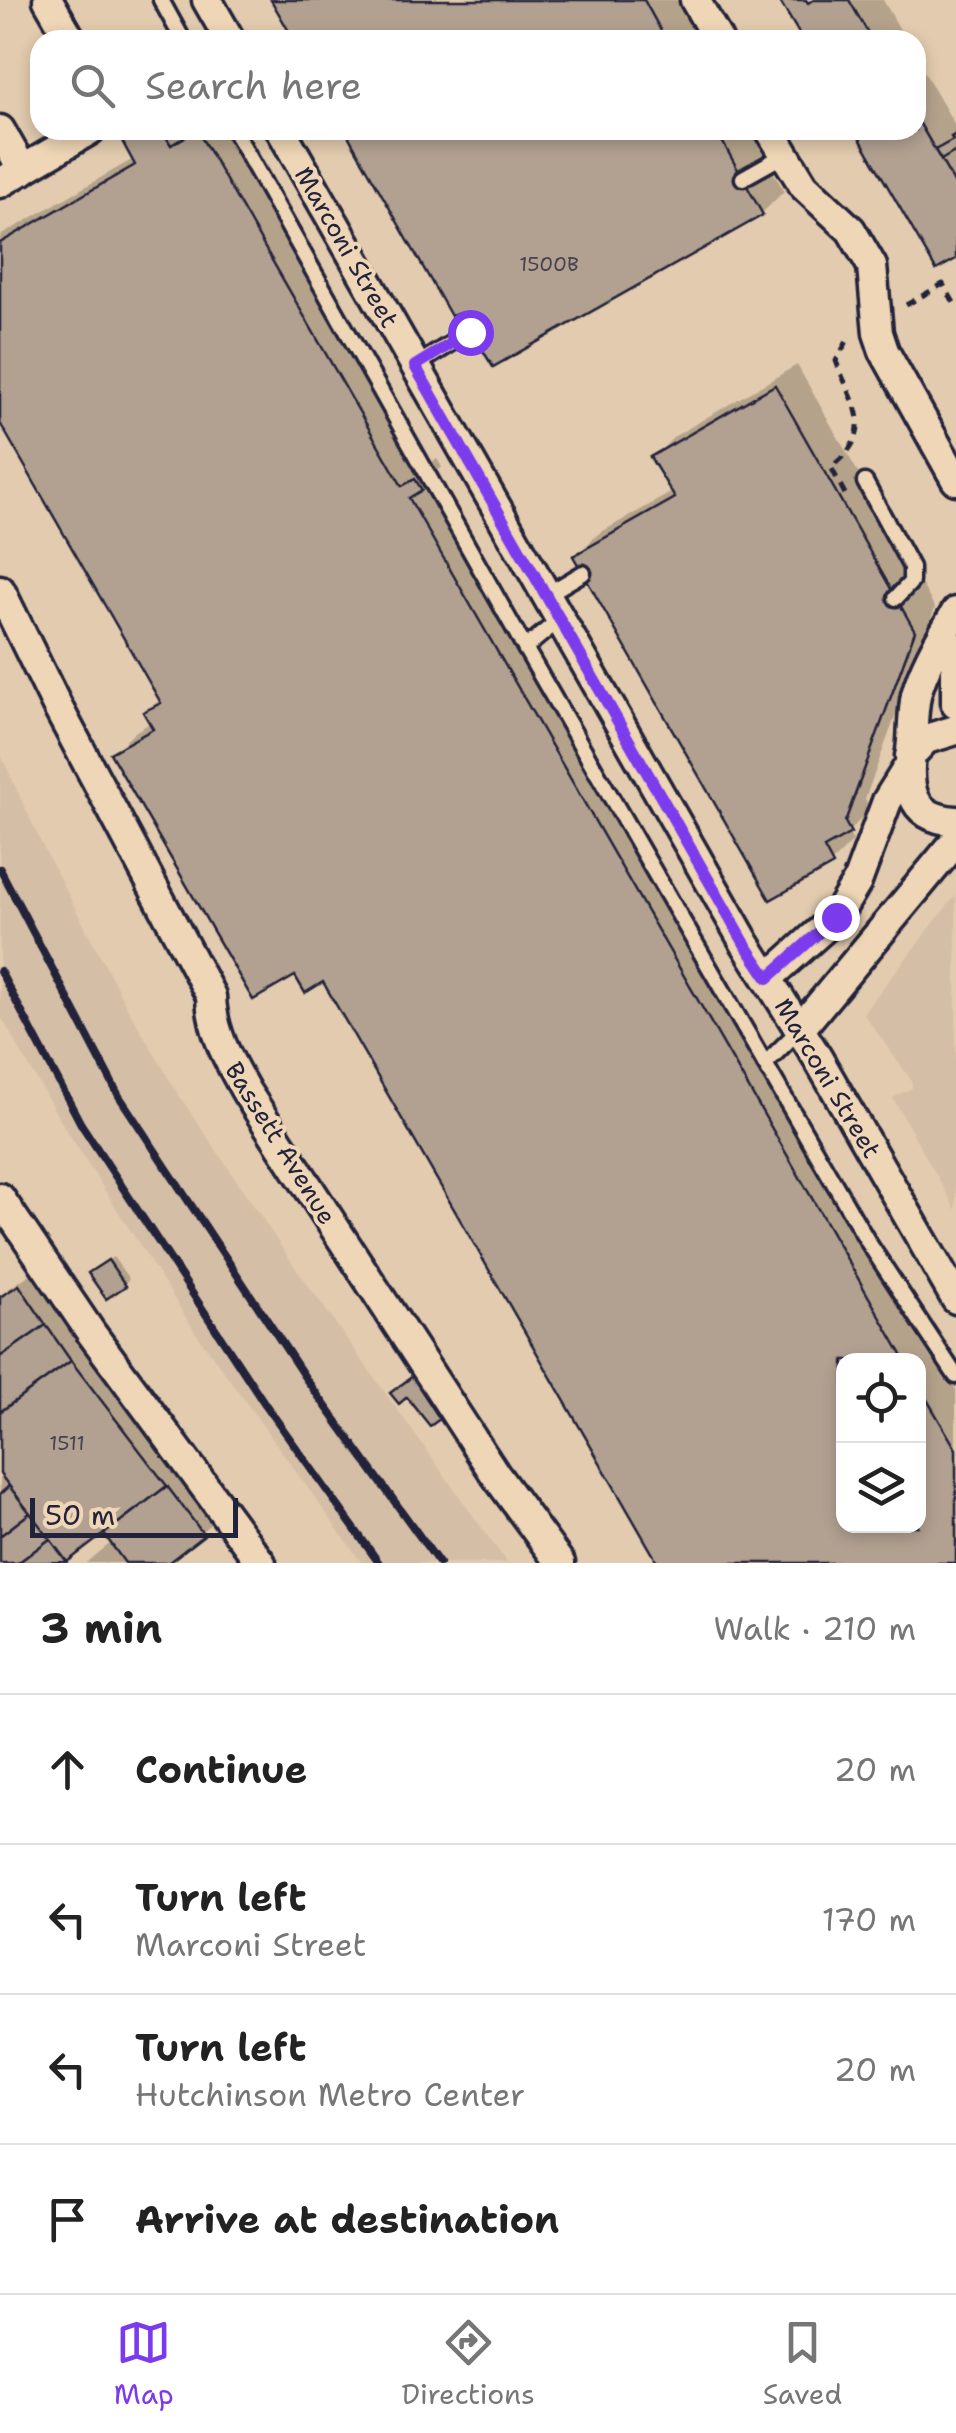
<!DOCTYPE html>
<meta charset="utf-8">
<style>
:root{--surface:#fff;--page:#f6f6f6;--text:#222;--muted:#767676;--line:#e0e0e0;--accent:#7c3aed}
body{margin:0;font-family:"Shantell Sans",sans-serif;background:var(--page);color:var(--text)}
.controls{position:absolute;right:30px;bottom:30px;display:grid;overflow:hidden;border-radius:20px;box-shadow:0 5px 15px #0003}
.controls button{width:90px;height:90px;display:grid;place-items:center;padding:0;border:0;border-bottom:2px solid var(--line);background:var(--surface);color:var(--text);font:50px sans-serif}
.scale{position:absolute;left:30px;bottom:25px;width:208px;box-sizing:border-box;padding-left:10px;border:5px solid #22223b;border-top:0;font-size:28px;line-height:35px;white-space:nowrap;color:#22223b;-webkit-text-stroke:8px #eed6b6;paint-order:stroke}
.stop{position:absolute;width:30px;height:30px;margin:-22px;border:8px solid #7c3aed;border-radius:50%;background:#fff}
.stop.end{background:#7c3aed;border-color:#fff;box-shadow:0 2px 10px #0008}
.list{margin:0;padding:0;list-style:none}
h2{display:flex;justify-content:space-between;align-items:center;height:130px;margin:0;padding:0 40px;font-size:42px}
h2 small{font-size:32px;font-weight:400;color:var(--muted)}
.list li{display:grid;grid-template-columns:65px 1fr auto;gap:30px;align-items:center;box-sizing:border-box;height:150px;padding:0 40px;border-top:2px solid var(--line)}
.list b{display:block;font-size:38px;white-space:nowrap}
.list p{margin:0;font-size:32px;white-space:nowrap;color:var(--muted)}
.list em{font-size:32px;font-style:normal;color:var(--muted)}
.icon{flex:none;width:55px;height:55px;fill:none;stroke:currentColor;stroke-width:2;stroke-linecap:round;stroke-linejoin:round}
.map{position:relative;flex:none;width:956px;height:1563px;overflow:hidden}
.search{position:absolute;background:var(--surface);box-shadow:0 5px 15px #0003;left:30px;right:30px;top:30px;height:110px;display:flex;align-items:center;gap:25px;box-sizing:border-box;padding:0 35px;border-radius:30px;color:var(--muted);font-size:38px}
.sheet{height:730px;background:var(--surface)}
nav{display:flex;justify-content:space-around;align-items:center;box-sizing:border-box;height:140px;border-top:2px solid var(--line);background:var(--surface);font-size:28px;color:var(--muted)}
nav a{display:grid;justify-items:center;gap:5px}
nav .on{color:var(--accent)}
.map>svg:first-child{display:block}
.built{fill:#d4bea5}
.shadow{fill:#0003;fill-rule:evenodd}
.building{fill:#b2a191;stroke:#22223b;stroke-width:2.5}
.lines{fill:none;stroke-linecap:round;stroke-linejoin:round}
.service-casing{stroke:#22223b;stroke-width:21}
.minor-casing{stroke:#22223b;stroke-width:35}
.path{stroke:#22223b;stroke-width:5;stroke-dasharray:10 8;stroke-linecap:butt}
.service{stroke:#eed6b6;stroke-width:14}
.minor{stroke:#eed6b6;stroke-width:28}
.rail{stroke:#22223b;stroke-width:8}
.route{stroke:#7c3aed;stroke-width:12}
.labels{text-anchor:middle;stroke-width:8;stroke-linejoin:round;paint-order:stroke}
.number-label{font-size:20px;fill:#464250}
.street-label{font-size:25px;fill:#22223b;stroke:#eed6b6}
</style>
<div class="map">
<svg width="956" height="1563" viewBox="0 0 956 1563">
<rect width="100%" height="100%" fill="#e2cbae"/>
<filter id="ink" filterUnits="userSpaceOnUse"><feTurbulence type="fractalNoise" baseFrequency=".01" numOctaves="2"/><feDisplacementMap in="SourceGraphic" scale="20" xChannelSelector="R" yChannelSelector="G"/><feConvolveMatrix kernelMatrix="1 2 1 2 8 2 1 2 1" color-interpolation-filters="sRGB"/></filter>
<g filter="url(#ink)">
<g class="built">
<polygon points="0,753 42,845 128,1009 180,1097 293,1264 507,1563 362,1563 196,1333 60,1120 0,1015"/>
<polygon points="956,895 956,1210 893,1098 912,1088 912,1081 863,1013"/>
</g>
<g class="shadow">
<polygon points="274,0 677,0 699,40 297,40"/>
<polygon points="782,0 883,0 906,40 805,40"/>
<polygon points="916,58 956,127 956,256 857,130 916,130"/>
<path d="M118 130H231L424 466 437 459 442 467 431 478 956 1390V1563H661L324 979 296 973 113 753 135 732 152 722 146 713 161 698 0 418V236L135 158ZM844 1360H918V1526H844Z"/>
<polygon points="348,130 750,130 784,191 762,213 494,364"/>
<polygon points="797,365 935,608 865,799 871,809 848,832 853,841 831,863 576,556 598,534 674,491 653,458 675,436"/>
<polygon points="113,1257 129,1279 124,1284 96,1269"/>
<polygon points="36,1270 219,1517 164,1563 86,1563 112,1542 113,1524 61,1563 0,1563 0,1295"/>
</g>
<g class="building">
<polygon points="271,0 644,0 666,40 294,40"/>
<polygon points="779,0 806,0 808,3 814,0 849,0 872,40 803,40"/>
<polygon points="916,117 956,186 956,259 936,270 855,130 916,130"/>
<polygon points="116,130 162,130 171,145 197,130 402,486 415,479 422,490 409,498 905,1360 844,1360 844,1526 918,1526 918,1384 956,1449 956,1563 658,1563 323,982 305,993 295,976 253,1000 110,753 153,729 143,712 161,703 0,423 0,243 135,165"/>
<polygon points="345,130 716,130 763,215 493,367 460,313 451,316"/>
<polygon points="956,134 956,151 941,160 935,150 953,140 951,137"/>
<polygon points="775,385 915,631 845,822 851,833 824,848 833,865 770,900 573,556 675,498 650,457"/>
<polygon points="108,1260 126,1286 106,1299 88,1273"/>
<polygon points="19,1285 46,1325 0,1357 0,1297"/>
<polygon points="46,1325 71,1361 0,1412 0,1357"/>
<polygon points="71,1361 167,1486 67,1562 0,1474 0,1412"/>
<polygon points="417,1373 427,1386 423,1390 444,1416 430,1426 407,1397 399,1404 390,1393"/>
<polygon points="9,1486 30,1513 0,1536 0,1494"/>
<polygon points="167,1486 204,1535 168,1563 125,1563 104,1534"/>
<polygon points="30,1513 50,1539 18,1563 0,1563 0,1536"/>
<polygon points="50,1539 67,1562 18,1563"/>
</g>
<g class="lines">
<g class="service-casing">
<g id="service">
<polyline points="161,0 183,40"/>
<polyline points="234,130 525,648 868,1242 956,1376"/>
<polyline points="743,178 784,155"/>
<polyline points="415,366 471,331"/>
<polyline points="865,482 911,567 911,582 896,598"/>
<polyline points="546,595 583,573"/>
<polyline points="525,648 559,620"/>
<polyline points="765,1064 800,1029"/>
</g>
</g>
<g class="minor-casing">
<g id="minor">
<polyline points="48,0 71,40"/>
<polyline points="207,0 230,40"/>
<polyline points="695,0 718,40"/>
<polyline points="0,130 23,170"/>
<polyline points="281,130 745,943 817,1057 956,1299"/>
<polyline points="770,130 804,186 851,230 872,266 878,333 884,351 956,480"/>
<polyline points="0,183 90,130"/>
<path d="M0 590 57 706 211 996C212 1033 229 1061 247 1093L495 1474 560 1563"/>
<path d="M956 612C941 638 924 665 916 695 913 710 913 727 912 741 908 780 904 818 956 821"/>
<polyline points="956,648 956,704"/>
<polyline points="910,756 926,739 956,730"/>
<polyline points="768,978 836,917 857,882 887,801 907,769"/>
<polyline points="800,1029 956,841"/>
<polyline points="0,1198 92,1334 261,1563"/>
</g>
</g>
<g class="path">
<polyline points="906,305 943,284 956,306"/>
<path d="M845 494 831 467C879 430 852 404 836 361L850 336"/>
</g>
<use href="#service" class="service"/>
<use href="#minor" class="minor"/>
<g class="rail">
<polyline points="0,869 119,1096 306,1379 439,1563"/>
<polyline points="0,971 81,1124 265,1404 379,1563"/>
</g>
</g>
</g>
<g class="lines" filter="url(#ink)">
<polyline class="route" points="470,332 415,366 745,944 768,978 836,917"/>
</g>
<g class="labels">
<g class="number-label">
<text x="549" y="271">1500B</text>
<text x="67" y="1450">1511</text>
</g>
<g class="street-label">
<text transform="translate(347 247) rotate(60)" y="9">Marconi Street</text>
<text transform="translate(828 1078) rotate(59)" y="9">Marconi Street</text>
<text transform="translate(281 1143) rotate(58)" y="9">Bassett Avenue</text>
</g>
</g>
</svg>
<div class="controls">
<button><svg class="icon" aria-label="locate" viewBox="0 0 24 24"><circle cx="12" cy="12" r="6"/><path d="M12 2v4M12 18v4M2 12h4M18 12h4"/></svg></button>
<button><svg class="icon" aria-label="layers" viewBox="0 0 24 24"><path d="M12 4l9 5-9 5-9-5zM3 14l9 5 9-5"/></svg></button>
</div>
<div class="scale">50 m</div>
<div class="stop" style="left:470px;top:332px"></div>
<div class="stop end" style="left:836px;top:917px"></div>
<div class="search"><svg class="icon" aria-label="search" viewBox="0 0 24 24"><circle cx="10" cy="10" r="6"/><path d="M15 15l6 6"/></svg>Search here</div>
</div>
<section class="sheet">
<h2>3 min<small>Walk · 210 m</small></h2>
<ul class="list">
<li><svg class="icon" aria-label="ahead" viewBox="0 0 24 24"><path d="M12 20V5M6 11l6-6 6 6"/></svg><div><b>Continue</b></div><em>20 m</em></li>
<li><svg class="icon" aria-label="left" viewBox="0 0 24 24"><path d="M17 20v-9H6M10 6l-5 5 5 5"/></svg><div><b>Turn left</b><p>Marconi Street</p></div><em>170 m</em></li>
<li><svg class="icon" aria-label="left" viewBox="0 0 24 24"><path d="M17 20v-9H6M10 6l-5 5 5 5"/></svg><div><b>Turn left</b><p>Hutchinson Metro Center</p></div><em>20 m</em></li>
<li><svg class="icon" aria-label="arrive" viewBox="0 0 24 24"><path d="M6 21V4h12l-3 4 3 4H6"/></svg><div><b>Arrive at destination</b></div></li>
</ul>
</section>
<nav>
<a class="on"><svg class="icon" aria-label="map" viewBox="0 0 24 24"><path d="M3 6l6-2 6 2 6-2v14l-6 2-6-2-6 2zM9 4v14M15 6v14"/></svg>Map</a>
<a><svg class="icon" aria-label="directions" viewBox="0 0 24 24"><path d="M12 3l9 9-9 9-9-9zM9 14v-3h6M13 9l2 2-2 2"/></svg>Directions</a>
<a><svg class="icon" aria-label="saved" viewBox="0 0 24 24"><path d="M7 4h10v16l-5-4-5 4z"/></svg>Saved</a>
</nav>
